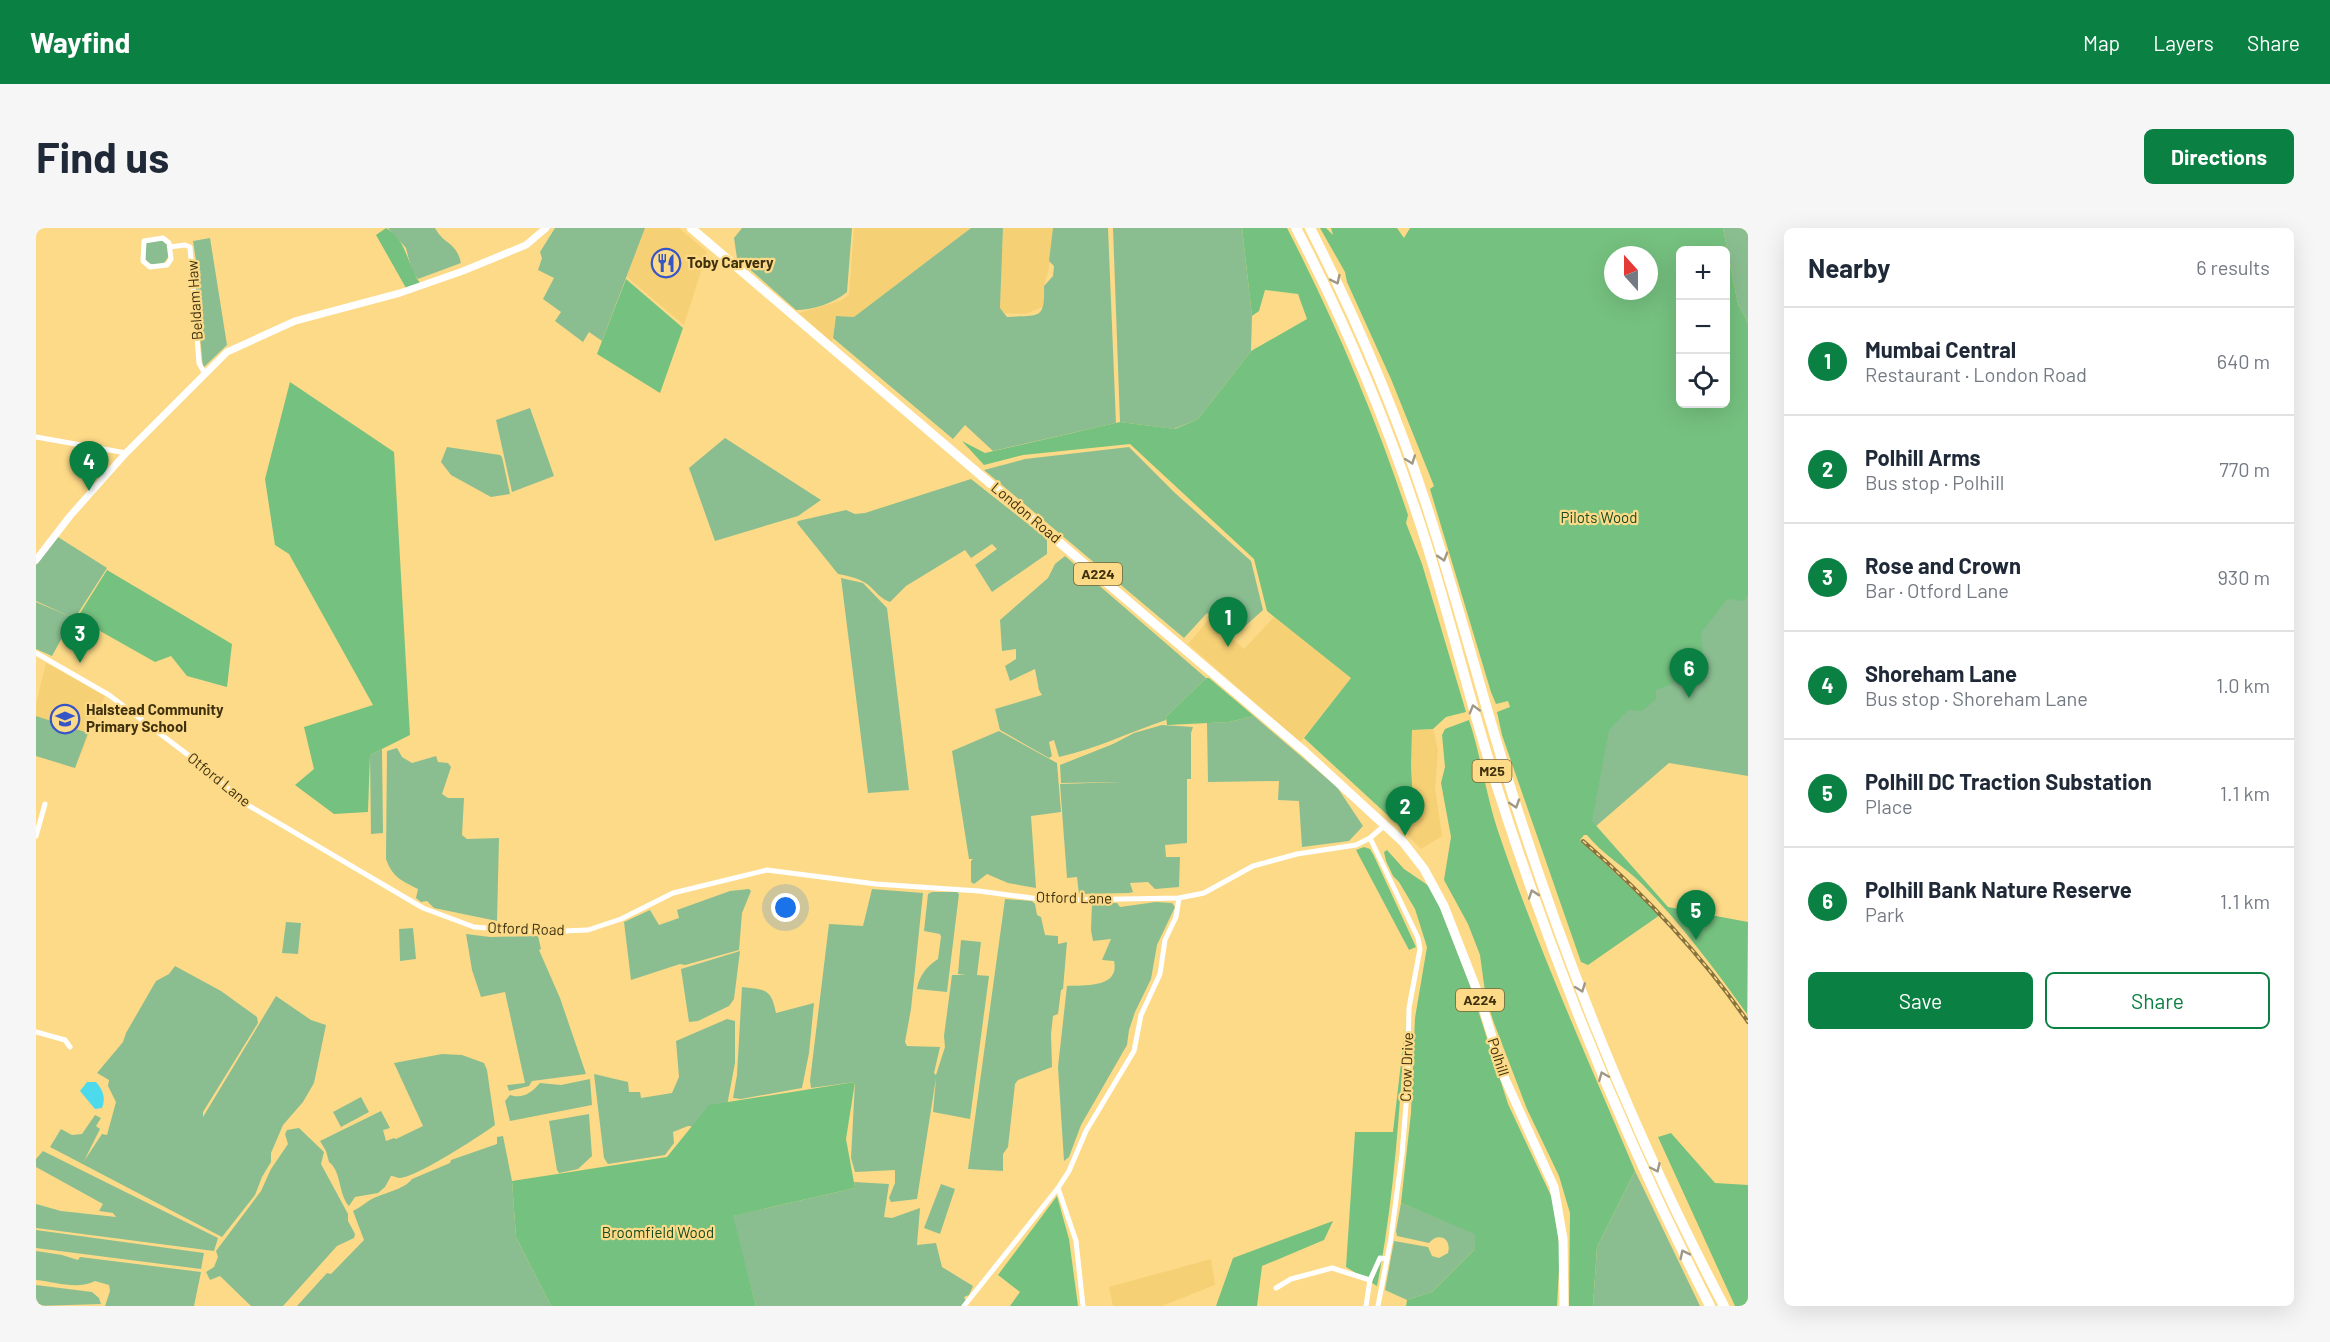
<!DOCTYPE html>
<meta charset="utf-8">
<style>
:root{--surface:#fff;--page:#f6f6f7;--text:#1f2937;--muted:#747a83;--line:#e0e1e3;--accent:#0b8043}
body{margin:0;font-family:Barlow,sans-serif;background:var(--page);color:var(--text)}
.controls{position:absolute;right:18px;top:18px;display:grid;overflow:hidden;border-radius:9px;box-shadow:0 6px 24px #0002}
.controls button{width:54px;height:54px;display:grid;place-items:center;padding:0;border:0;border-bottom:2px solid var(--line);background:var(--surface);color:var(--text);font:30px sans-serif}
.compass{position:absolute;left:1568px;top:18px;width:54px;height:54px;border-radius:50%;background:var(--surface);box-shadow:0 6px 24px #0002;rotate:339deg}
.you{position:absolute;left:750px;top:680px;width:21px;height:21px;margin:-15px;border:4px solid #fff;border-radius:50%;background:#1a73e8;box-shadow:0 0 0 9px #1a73e833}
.badge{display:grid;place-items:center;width:39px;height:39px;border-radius:50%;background:var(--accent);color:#fff;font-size:20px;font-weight:700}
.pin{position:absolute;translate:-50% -50px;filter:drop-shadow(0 2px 3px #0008)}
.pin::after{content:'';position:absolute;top:32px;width:21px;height:18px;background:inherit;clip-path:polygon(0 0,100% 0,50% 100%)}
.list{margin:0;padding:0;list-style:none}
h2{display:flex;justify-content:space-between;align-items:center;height:78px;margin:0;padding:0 24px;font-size:26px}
h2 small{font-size:20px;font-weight:400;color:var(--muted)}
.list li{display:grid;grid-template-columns:39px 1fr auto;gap:18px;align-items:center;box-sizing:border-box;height:108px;padding:0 24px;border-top:2px solid var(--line)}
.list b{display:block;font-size:22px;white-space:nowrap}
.list p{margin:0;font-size:20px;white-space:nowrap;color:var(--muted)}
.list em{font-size:20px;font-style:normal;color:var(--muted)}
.actions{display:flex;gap:12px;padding:18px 24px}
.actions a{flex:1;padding:14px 0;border:2px solid var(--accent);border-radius:9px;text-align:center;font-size:21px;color:var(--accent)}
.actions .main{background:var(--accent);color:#fff}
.icon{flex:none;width:33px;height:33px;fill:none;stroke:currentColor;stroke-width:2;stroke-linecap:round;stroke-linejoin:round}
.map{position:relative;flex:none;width:1712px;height:1078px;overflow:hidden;border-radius:9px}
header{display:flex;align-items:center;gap:36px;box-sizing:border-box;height:84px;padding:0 30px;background:var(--accent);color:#fff}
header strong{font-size:28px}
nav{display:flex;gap:33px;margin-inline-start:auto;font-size:21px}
.intro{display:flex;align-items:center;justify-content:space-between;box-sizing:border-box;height:144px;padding:0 36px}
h1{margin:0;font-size:42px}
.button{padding:15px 27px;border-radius:9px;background:var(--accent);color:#fff;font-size:21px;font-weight:700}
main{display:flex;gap:36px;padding:0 36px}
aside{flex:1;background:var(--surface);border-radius:9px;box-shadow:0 6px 24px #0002}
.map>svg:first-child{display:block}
.built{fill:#f6d074}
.green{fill:#8abe90}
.forest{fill:#75c17f;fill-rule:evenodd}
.water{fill:#4cdaec}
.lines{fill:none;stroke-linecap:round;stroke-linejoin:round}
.minor{stroke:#fff;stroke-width:5}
.tertiary{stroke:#fff;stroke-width:7}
.primary{stroke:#fff;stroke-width:9}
.motorway{stroke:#fff;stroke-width:10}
.rail-casing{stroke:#88723d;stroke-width:4}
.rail{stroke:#fdda88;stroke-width:1.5;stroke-dasharray:4.5;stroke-linecap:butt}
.oneway{stroke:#9f9886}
.labels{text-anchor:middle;stroke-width:4.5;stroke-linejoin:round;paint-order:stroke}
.shield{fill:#fdda88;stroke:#786433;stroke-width:1.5}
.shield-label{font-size:14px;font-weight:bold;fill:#3f310e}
.poi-label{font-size:15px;font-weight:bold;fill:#3f310e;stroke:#fdda88;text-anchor:start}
.street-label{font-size:15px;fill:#3f310e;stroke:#fdda88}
.park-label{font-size:15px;fill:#154b20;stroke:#fdda88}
</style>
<header>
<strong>Wayfind</strong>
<nav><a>Map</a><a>Layers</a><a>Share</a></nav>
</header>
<div class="intro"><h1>Find us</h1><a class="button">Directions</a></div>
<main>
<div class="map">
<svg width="1712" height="1078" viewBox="0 0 1712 1078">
<rect width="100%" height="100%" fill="#fdda88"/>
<g class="built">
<polygon points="608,0 643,0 671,24 648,97 591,49"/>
<polygon points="818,0 935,0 818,89 800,88 796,114 763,85 804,73 813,67"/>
<polygon points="967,0 1017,0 1013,40 1008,58 1009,78 989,86 969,85 964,81"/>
<polygon points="1238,389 1315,450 1264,514 1152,416 1174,390 1208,421"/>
<polygon points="10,435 69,468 39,540 0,528 0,476"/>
<polygon points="1397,501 1402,522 1399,560 1406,608 1385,621 1358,593 1377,574 1375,538 1376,502"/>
<polygon points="1175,1031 1179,1057 1126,1078 1077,1078 1073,1059"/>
</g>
<g class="green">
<path d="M352 0H399C409 18 420 13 425 35L382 51 376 44 370 20Z"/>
<polygon points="519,0 609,0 566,113 553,104 547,114 519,93 525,84 507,71 518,50 502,42 506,30 504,24"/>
<path d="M706 0H816L811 64C798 75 777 82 760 82L701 30 698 10Z"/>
<path d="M935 0H967L964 80 971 89C1003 87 1009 93 1008 58L1017 48 1018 38 1013 33 1017 0H1072L1080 195 957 223 929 197 917 211 797 110 800 88 818 89Z"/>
<polygon points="1077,0 1206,0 1216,88 1215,123 1162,191 1138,201 1084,194"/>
<polygon points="1687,0 1712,0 1712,95 1702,76"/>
<polygon points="174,10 191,117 167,140 158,45 163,39 160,33 157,13"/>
<circle cx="120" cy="24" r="13"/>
<polygon points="494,180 518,248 476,264 460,192"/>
<polygon points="689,210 785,272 762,288 679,313 653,240"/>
<polygon points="411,219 464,227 466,229 474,266 455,269 415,247 405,234"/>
<polygon points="1093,219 1139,265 1215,333 1227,382 1197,409 1171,385 1148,410 948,242 989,231"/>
<path d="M935 251 1011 311V326L956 364 939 337 961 321 956 316 935 330 929 322 870 358 854 374C844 371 839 362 831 356 823 350 812 348 802 346L761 295 762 293 810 282 819 286 829 285Z"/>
<polygon points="22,309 71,340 39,390 37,390 16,428 0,421 0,374 35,389 0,373 0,337"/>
<path d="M1029 328 1170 450 1130 489V492C1094 504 1060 521 1023 529L1018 512 1013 514 1016 528 1013 530 964 502 959 481 1006 467 1003 462 999 441 974 453 969 438 980 431V421L966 423 964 392 1012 350 1019 336Z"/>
<polygon points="1712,336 1712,548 1633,535 1559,599 1554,594 1572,501"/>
<polygon points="805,350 827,355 851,380 873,562 832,565"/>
<polygon points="0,488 52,505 39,540 0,528"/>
<polygon points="1218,488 1301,559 1327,598 1313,613 1266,619 1263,573 1242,572 1243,553 1172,554 1171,495 1193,494"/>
<polygon points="1126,497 1157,499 1155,505 1155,551 1151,551 1151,615 1129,617 1130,629 1144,629 1143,659 1119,661 1112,654 1094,655 1097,664 1093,665 1043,666 1041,649 1031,650 1024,556 1085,554 1025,555 1024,537 1077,516 1098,505"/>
<polygon points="963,503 1021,535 1025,584 995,588 1000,660 972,655 951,646 938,656 935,654 935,633 937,631 933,631 916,523"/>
<path d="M361 520 366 529 376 535 400 528 402 534 412 535 415 539 406 566 412 570H428L426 607 431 611 463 610 461 693 398 680 391 673 385 674 380 670 382 661C365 652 357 650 350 631L351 523Z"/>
<polygon points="346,521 347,605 335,606 334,527"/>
<polygon points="713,661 715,663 706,685 703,722 649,737 644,736 595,752 588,694 614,682 623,697 643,690 641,682 694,663"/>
<polygon points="836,661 887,665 875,781 869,814 871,818 904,819 898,845 900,847 909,819 908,808 916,747 930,747 922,746 925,712 945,714 941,747 953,748 934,891 897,884 900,850 881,971 855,974 853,970 859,955 859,942 819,944 815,930 819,854 775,860 774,853 793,696 827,698"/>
<path d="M896 664H921L923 666 911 764 881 761C883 748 890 739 902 731L905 709 904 706 888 703 892 666Z"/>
<polygon points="969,671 996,673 999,676 1001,687 1005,689 1009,707 1022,708 1022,716 1031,714 1027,761 1025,762 1022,786 1017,788 1015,806 1016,839 982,852 979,856 972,919 967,926 967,943 932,941"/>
<path d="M1120 674 1136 675 1139 679 1121 717 1115 751 1099 784 1093 802 1091 817 1045 897 1033 929 1028 933 1022 839 1031 758C1049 757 1084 760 1078 733L1066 732 1075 711 1057 713 1055 702 1056 675H1081L1084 679Z"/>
<polygon points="250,694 265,695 262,726 246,725"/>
<polygon points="377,700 380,731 364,733 363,701"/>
<polygon points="430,706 454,709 502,708 505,721 503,722 524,770 550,846 496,853 493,858 473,863 471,857 489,855 469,764 445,769 436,742"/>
<polygon points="704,723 698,771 693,778 662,793 653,794 645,741"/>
<polygon points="139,738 185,763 221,789 222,795 167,884 167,889 240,768 275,792 290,797 278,855 267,874 247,897 235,925 235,934 226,949 219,967 186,1009 14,919 25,901 36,907 46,906 59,887 65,890 60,898 64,901 48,933 66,906 71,907 80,874 72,858 73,852 61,845 87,814 90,805 120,753 133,746"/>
<path d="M706 759C729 762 735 760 740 785L778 775 773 825 766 860 705 871 697 870 701 847Z"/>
<polygon points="691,791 699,793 699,835 690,883 664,899 652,898 637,904 638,915 629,927 572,936 568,930 558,846 592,854 593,864 604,864 605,870 636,865 643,849 640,813"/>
<path d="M406 826 426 827 448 835 451 842 459 897C444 908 381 949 364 950 361 950 358 948 355 948L349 959 342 965 319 969 313 978C302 966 306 944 293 934L290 923 284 913 345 883 354 900 347 902 350 913 358 910 360 911 387 898 358 835Z"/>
<path d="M554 851 556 877 474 893 469 873 474 867C487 871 495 865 504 855L525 857Z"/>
<polygon points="325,869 333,884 305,899 297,884"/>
<polygon points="553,886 556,928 542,941 523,945 521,942 513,893"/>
<polygon points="263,900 288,924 285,936 312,986 312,993 319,1006 318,1010 301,1018 247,1078 215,1078 184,1048 174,1052 170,1044 178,1039 182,1029 180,1023 225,963 235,941 252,916 249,906 251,902"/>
<path d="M467 908 476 953 480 1009 515 1078H261L291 1045 295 1046 328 1012 317 983C323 980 328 976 334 972 346 965 368 962 376 951L414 935 415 932 461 916V909Z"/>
<polygon points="7,923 182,1010 178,1023 0,1000 0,976 25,983 80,989 77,985 63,983 67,976 0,939 0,931"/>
<polygon points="1599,943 1664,1078 1557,1078 1561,1019"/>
<polygon points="818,954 853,956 848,989 856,990 884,980 881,1017 900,1015 906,1039 937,1058 933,1067 928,1069 930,1073 926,1078 720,1078 696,988 819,960"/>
<polygon points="905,956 919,961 904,1006 888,1000"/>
<path d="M1365 975 1439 1005V1021L1396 1064 1371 1072 1349 1062 1358 1013 1392 1019 1396 1028 1403 1030 1412 1025C1416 1010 1402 1004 1393 1015L1361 1008 1360 1003Z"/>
<polygon points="0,1002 168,1025 165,1041 0,1020"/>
<path d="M0 1023 26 1027 42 1032 44 1029 165 1044 158 1078H69L74 1063 73 1057 59 1053C42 1062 19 1054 0 1052Z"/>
<polygon points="0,1057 56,1064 63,1070 65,1076 0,1078"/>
</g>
<g class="forest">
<path d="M350 0C372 13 370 36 384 55L370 60 340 7Z"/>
<path d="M1206 0H1251C1299 93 1339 188 1372 287L1370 295 1386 336 1430 484 1410 489 1397 501 1376 502 1375 538 1377 574 1358 593 1268 510 1315 450 1231 383 1218 331 1094 216 987 227 948 237 926 213 949 225 1084 194 1139 201 1162 191 1215 123 1271 91 1262 66 1229 62 1223 83 1216 88Z"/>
<path d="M1284 0H1290L1297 7 1295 0H1361L1368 10 1374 0H1687L1702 76 1712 95V366L1708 373 1691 371 1665 405 1668 434 1664 441 1660 435 1650 439 1636 456 1620 462V471L1606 483 1592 482 1573 502 1556 593 1632 679 1712 694 1711 786C1679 741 1645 696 1606 656 1589 639 1566 626 1551 607H1548L1544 612 1624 687 1552 737 1545 734 1466 507 1461 484 1474 479 1472 473 1460 476 1455 464 1394 261 1398 258 1355 151 1311 54 1309 44ZM1644 22H1690V176H1644ZM1577 27H1613V63H1577Z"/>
<polygon points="590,51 647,100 624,165 561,126"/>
<polygon points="254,154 358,224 374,507 334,527 332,584 298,586 259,557 278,541 268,499 337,477 253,326 239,317 229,251"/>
<polygon points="71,342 196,416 191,459 151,448 135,428 119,434 41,390"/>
<polygon points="1170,450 1173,450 1218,488 1193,494 1131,497 1130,489"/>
<path d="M1433 492C1445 528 1450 567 1462 603 1501 719 1552 831 1599 943L1561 1019 1557 1078H1533L1534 985 1523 948 1491 881 1458 795 1450 771 1444 727 1432 696 1408 652 1415 609 1405 555 1409 539 1406 507 1409 501Z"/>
<polygon points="1328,619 1334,621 1338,628 1380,719 1373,722 1320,622"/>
<polygon points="1351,622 1368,641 1393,658 1401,672 1434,757 1472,876 1517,972 1524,1023 1521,1078 1370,1078 1371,1072 1396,1064 1439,1021 1439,1006 1365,975 1375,885 1379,790 1391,719 1379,681 1363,654 1357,648 1350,633 1348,624"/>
<path d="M1369 800C1363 887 1358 973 1341 1058L1310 1039 1319 904H1357Z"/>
<polygon points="819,854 810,911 819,960 697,988 720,1078 515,1078 480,1009 476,953 631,929 673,877"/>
<polygon points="1635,905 1679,955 1712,957 1712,1078 1699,1078 1622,909"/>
<polygon points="1021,968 1033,1011 1042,1078 974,1078 984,1064 962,1047"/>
<polygon points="1297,993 1288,1012 1226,1038 1221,1078 1180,1078 1197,1030"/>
</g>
<path class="water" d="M51 854H60C67 862 70 870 66 880L59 881 44 863Z"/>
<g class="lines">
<g class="minor">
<polygon points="127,10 133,15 135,31 131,37 114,39 107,33 108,13"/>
<polyline points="134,19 149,17 154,19 163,135 169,146"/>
<polyline points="0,209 90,225"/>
<polyline points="0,425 73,467 168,539 210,576 387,680 438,699 503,704 552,702 585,691 637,665 731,642 840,656 943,663 996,670 1029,672 1143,670 1168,665 1217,638 1261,626 1320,617 1334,610 1349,597"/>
<polyline points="0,608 9,576"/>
<polyline points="1334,610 1382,710 1384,721 1373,780 1371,865 1366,926 1355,1010 1342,1078"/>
<polyline points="0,804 29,812 34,819"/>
<polyline points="1022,960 1040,1013 1047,1078"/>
<polyline points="1240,1060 1255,1051 1296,1040 1334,1052"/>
<polyline points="928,1078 1022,960 1033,943 1050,903 1098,823 1105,787 1124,746 1129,712 1140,689 1143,670"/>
<polyline points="1330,1078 1334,1052 1344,1030 1351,1031"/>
</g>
<polyline class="tertiary" points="0,332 34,288 90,225 191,124 259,93 364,65 427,43 490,17 510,0"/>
<polyline class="primary" points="655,0 1269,524 1367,614 1388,641 1408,678 1445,773 1469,851 1518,959 1527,1011 1528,1078"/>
<g class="motorway">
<path d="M1260 0C1312 100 1355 204 1389 311 1416 396 1436 483 1464 568 1520 743 1590 914 1674 1078"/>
<path d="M1274 0C1319 88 1358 179 1389 273 1422 372 1447 474 1479 574 1534 747 1603 917 1688 1078"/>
</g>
<g class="rail-casing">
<path id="rail" d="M1547 613C1609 667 1665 726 1712 794"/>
</g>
<use href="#rail" class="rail"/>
</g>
<defs><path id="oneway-chevron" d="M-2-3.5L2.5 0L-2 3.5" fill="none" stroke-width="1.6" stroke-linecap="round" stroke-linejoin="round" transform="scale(1.5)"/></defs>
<g class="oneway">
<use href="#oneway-chevron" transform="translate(1300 52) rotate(64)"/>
<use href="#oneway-chevron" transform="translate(1375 232) rotate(70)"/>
<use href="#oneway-chevron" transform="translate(1407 329) rotate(73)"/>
<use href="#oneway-chevron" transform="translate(1438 481) rotate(-106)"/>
<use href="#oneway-chevron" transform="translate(1479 576) rotate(72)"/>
<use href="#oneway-chevron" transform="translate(1497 666) rotate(-109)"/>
<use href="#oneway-chevron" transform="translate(1545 760) rotate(69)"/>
<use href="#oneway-chevron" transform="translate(1567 848) rotate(-112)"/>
<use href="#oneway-chevron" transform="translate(1620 940) rotate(65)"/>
<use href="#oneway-chevron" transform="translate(1648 1026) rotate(-116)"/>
</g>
<defs>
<g id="restaurant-ring" transform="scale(1.5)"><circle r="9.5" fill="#fdda88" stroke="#3656c7" stroke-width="1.5"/><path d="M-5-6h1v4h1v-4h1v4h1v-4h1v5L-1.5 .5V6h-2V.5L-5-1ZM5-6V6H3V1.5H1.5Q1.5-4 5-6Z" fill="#3656c7"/></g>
<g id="school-ring" transform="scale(1.5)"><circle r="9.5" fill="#fdda88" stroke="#3656c7" stroke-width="1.5"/><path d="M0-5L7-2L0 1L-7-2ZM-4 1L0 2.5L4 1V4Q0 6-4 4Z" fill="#3656c7"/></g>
</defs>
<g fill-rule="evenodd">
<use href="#restaurant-ring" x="630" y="35"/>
<use href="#school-ring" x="29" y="491"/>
</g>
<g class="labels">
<g class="shield">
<rect x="1038" y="335" width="48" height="22" rx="4.5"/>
<rect x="1436.5" y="532" width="39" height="22" rx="4.5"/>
<rect x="1420" y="761" width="48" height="22" rx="4.5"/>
</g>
<g class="shield-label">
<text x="1062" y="351">A224</text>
<text x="1456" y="548">M25</text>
<text x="1444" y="777">A224</text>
</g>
<g class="poi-label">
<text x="651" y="40">Toby Carvery</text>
<text x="50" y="487">Halstead Community<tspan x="50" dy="17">Primary School</tspan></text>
</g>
<g class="street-label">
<text transform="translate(159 72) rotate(-94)" y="5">Beldam Haw</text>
<text transform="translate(990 285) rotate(40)" y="5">London Road</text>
<text transform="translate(183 552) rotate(39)" y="5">Otford Lane</text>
<text transform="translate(1038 670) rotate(1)" y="5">Otford Lane</text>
<text transform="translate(490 701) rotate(2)" y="5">Otford Road</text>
<text transform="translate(1462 829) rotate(72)" y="5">Polhill</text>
<text transform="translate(1371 839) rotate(-88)" y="5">Crow Drive</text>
</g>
<g class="park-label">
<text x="1563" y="295">Pilots Wood</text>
<text x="622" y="1010">Broomfield Wood</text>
</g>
</g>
</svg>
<div class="controls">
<button>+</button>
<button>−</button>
<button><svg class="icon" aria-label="locate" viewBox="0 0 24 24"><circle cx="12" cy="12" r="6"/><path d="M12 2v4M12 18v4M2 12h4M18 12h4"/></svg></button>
</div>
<svg class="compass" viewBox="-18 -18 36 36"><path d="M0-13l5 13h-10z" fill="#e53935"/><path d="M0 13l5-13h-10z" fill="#747a83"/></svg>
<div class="you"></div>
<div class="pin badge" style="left:1192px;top:419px">1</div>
<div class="pin badge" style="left:1369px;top:608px">2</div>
<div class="pin badge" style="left:44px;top:435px">3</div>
<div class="pin badge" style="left:53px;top:263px">4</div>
<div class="pin badge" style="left:1660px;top:712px">5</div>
<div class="pin badge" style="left:1653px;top:470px">6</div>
</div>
<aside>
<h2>Nearby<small>6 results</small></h2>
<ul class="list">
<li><span class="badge">1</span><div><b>Mumbai Central</b><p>Restaurant · London Road</p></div><em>640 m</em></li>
<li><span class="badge">2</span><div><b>Polhill Arms</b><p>Bus stop · Polhill</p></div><em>770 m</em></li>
<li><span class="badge">3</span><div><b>Rose and Crown</b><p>Bar · Otford Lane</p></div><em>930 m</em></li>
<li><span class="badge">4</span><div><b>Shoreham Lane</b><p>Bus stop · Shoreham Lane</p></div><em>1.0 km</em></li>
<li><span class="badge">5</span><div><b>Polhill DC Traction Substation</b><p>Place</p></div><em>1.1 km</em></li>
<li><span class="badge">6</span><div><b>Polhill Bank Nature Reserve</b><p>Park</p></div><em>1.1 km</em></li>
</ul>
<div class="actions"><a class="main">Save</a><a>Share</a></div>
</aside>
</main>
